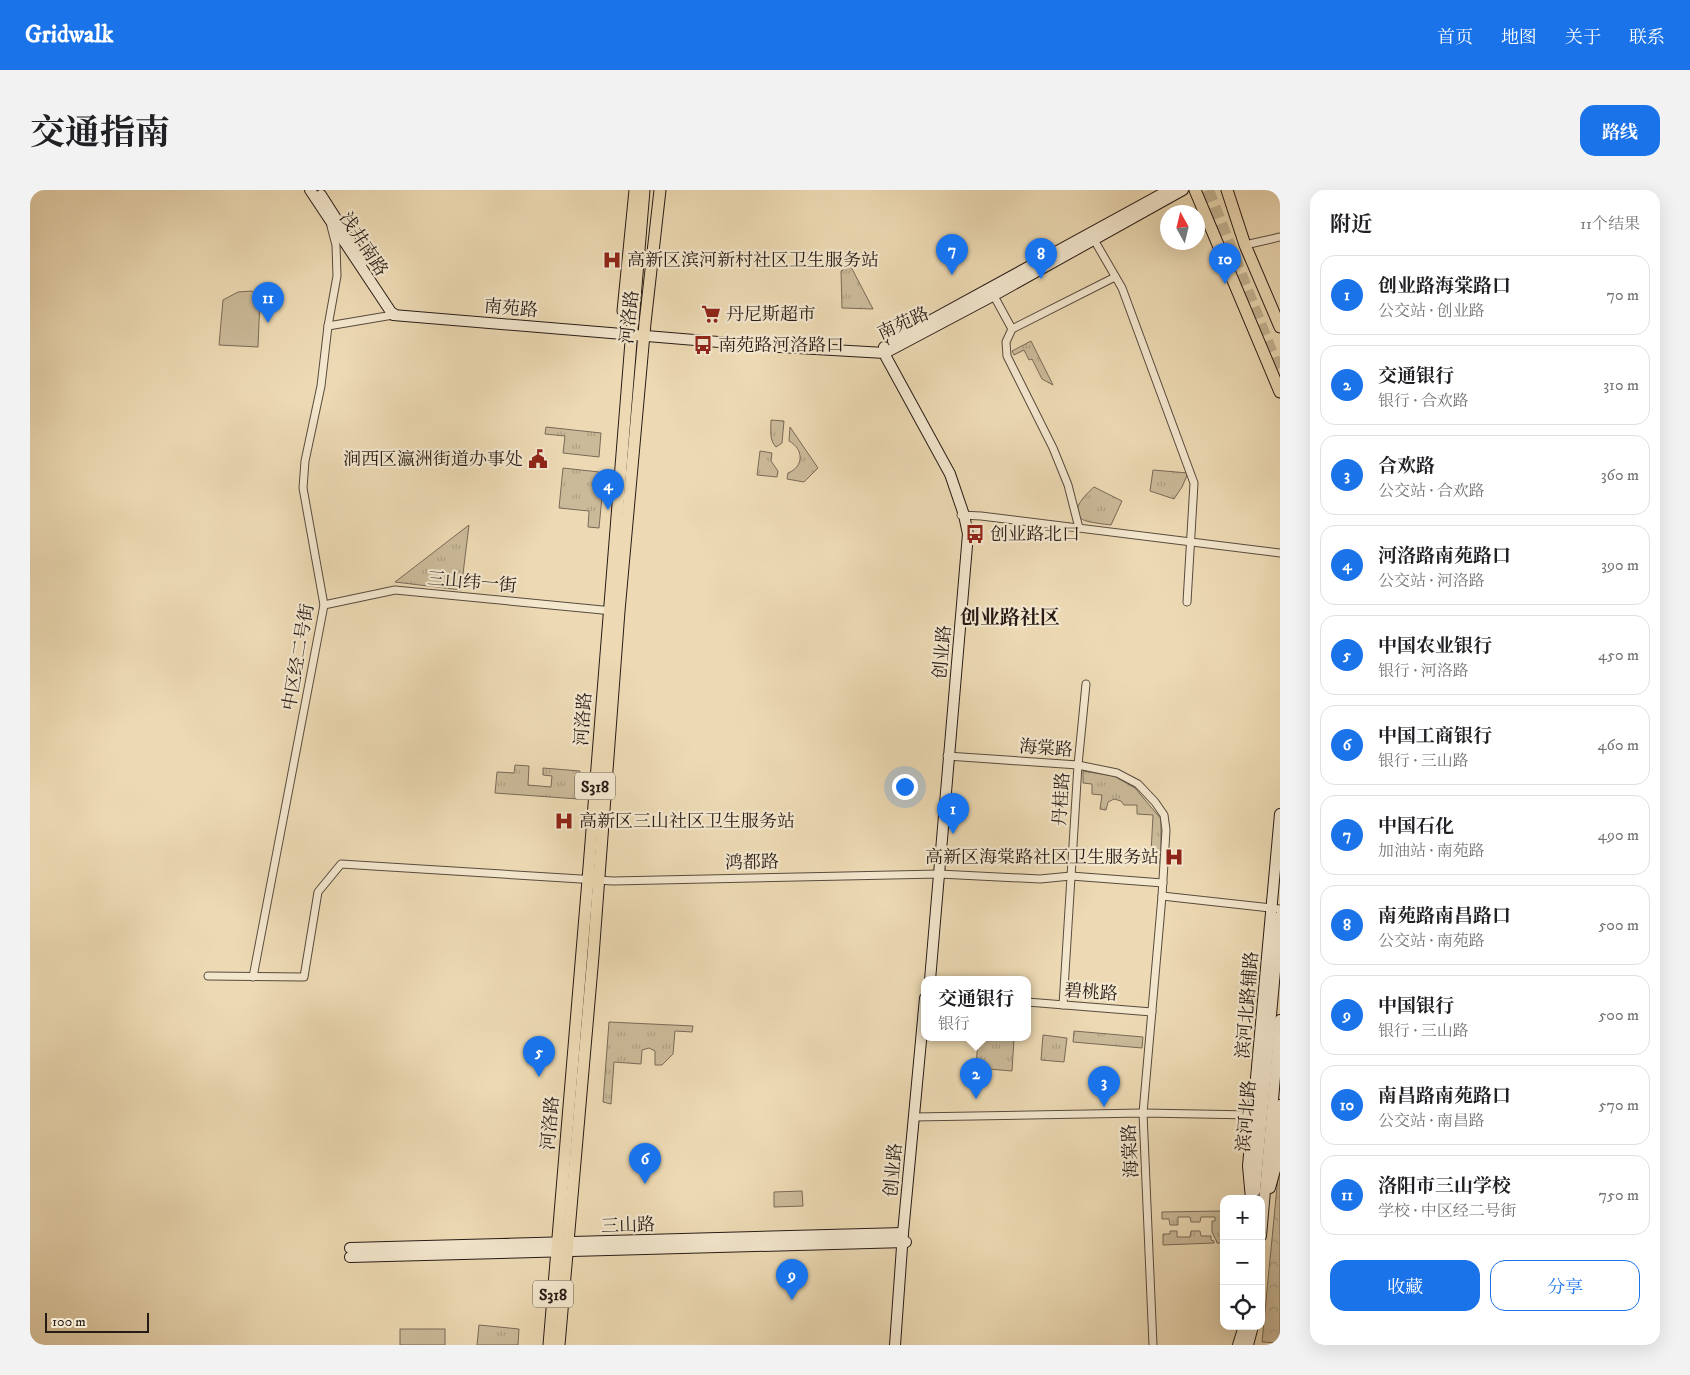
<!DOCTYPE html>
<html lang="zh">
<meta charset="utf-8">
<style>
:root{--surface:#fff;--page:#f2f2f2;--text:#202124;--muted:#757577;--line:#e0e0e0;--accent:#1a73e8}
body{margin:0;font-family:"IM FELL DW Pica","Noto Serif SC",serif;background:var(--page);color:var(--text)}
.controls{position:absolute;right:15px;bottom:15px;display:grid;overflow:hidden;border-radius:10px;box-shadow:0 5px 20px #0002}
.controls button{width:45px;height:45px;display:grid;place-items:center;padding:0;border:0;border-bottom:1px solid var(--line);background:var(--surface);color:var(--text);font:25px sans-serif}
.compass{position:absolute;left:1130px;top:15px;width:45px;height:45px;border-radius:50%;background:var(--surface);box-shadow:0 5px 20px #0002;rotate:352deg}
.scale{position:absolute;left:15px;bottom:12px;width:104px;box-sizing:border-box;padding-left:5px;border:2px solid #271b16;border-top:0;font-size:14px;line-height:18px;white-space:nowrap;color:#271b16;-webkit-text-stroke:4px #f3e7ce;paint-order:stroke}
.you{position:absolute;left:874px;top:596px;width:18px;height:18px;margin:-12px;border:4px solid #fff;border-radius:50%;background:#1a73e8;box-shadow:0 0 0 8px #1a73e833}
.badge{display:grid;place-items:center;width:32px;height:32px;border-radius:50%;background:var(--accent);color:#fff;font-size:16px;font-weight:700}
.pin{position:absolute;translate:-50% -41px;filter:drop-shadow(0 1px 2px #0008)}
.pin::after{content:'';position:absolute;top:26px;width:18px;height:15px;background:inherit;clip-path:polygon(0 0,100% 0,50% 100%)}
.popup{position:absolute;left:891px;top:786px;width:110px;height:65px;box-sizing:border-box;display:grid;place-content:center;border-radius:10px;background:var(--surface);filter:drop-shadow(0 1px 4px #0005);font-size:16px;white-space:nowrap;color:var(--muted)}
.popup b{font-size:19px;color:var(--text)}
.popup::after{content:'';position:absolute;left:50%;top:100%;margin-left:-10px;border:10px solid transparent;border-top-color:var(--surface)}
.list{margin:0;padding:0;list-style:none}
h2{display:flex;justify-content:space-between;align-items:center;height:65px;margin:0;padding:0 20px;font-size:21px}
h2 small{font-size:16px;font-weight:400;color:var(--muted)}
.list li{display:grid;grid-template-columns:32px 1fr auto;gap:15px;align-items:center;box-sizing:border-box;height:80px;margin:0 10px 10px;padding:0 10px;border:1px solid var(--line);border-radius:15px}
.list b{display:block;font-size:19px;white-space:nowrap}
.list p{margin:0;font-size:16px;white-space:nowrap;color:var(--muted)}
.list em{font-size:16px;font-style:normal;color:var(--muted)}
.actions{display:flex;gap:10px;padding:15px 20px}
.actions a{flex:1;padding:11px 0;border:1px solid var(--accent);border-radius:15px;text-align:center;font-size:18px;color:var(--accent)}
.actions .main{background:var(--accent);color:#fff}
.icon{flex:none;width:28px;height:28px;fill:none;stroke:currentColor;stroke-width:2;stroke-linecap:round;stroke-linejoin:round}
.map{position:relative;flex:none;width:1250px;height:1155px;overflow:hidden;border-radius:15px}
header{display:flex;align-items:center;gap:30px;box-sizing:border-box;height:70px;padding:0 25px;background:var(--accent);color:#fff}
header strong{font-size:24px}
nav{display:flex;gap:28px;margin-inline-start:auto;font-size:18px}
.intro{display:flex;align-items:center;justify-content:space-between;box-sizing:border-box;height:120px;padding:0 30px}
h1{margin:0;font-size:35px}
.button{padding:12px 22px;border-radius:15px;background:var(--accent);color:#fff;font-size:18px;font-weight:700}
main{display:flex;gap:30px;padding:0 30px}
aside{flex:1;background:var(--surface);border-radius:15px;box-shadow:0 5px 20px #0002}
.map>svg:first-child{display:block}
.grass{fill:url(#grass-tufts);stroke:#796a58}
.park{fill:url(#park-crowns);stroke:#796a58}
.pitch{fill:#cbba99;stroke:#796a58}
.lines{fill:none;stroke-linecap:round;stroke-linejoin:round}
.highway-tunnel{stroke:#c5b494;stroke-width:12;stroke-dasharray:12 6;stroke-linecap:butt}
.street-casing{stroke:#584b3e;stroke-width:9}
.secondary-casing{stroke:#271b16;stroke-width:12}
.primary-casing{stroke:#271b16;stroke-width:13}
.street{stroke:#f3e7ce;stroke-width:7}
.secondary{stroke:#f3e7ce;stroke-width:10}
.primary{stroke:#eddab4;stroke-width:11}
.labels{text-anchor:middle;stroke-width:4.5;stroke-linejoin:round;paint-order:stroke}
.shield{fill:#f3e7ce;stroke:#64584d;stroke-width:1}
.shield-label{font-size:16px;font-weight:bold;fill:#271b16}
.street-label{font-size:18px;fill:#271b16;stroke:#f3e7ce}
.poi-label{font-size:18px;fill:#271b16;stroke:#f3e7ce;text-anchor:start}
.quarter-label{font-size:20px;font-weight:bold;fill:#271b16;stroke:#f3e7ce}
</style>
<header>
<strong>Gridwalk</strong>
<nav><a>首页</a><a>地图</a><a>关于</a><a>联系</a></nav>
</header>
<div class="intro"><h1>交通指南</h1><a class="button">路线</a></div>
<main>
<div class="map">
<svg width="1250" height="1155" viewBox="0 0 1250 1155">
<defs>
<pattern id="grass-tufts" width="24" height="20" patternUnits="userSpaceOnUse" patternTransform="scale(1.25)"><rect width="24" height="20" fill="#cbba99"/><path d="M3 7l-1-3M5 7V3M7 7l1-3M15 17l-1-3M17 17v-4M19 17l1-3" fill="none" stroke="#ae9f83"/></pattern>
<pattern id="park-crowns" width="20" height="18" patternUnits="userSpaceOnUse" patternTransform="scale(1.25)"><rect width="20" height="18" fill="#cbba99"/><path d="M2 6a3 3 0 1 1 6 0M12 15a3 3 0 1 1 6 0" fill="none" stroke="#ae9f83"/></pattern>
</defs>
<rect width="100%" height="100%" fill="#eddab4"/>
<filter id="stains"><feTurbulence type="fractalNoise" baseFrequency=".004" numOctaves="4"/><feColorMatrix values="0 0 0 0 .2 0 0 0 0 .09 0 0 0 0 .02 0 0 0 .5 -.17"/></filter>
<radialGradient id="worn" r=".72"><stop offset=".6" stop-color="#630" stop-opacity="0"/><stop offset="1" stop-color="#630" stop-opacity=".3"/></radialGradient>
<g class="grass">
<polygon points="820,75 843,119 812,118 811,81"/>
<polygon points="1001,151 1023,195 1012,189 1002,169 999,170 994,160 984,165 982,161"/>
<path d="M741 230 754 231 752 253 746 257C739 250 741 239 741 230Z"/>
<polygon points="516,237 571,243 569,267 533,263 535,246 515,244"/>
<path d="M760 237 788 278 774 292 757 289 758 283C774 277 774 259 759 251Z"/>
<polygon points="730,261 742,263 741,271 748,281 747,287 727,285"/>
<polygon points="533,278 569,282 569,286 574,286 569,338 558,337 559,321 529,318"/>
<polygon points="1123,280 1158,283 1152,297 1144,309 1120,301"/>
<path d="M1064 297 1092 311 1081 335C1073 334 1064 333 1056 331 1035 324 1056 304 1064 297Z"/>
<polygon points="439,335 431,400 365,392"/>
<polygon points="485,575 499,576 498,595 521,597 522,586 513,585 513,578 550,581 548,609 465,603 467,582 484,583"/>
<polygon points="1053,581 1084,586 1105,598 1131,629 1131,673 1104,670 1104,662 1121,663 1123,625 1107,624 1107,615 1094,615 1091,611 1084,609 1078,612 1076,620 1070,619 1072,605 1062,604 1062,594 1053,593"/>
<polygon points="579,832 663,836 662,842 645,841 643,864 632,875 625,875 625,861 619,858 612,860 611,874 584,872 581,914 573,912"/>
<polygon points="1044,841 1113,847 1112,858 1043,852"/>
<polygon points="1013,845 1037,848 1034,872 1011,870"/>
<polygon points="948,848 984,849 982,881 946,878"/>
<polygon points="1192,1021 1193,1053 1187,1053 1186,1050 1182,1042 1182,1031 1185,1031 1185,1027 1171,1027 1170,1032 1161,1032 1160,1027 1148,1027 1148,1035 1140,1035 1139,1029 1132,1029 1132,1022"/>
<polygon points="1140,1041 1147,1041 1147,1047 1160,1047 1161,1041 1170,1041 1171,1046 1181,1046 1181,1050 1184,1051 1184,1053 1133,1055 1133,1044 1140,1044"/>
<polygon points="449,1135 489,1139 488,1155 447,1155"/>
</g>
<polygon class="park" points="1250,966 1250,1153 1232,1152"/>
<g class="pitch">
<polygon points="222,101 230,108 228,157 189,155 193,110 208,102"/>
<polygon points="772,1001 773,1016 744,1017 744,1002"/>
<rect x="370" y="1139" width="45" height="16"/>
</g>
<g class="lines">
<polyline class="highway-tunnel" points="1178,0 1250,184"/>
<g class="street-casing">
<g id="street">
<polyline points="1063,48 1092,98 1164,293 1157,412"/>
<polyline points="1215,55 1250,47"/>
<polyline points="964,106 982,139"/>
<polyline points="298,136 363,125 364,122"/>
<polyline points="931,325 951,326 1250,363"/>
<polyline points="1049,338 1038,295 1023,258 977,166 976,152 982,139 1085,87"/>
<polyline points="294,415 365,400 583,421"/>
<polyline points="917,566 1048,575 1087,583 1108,594 1125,612 1134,625 1136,640 1132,706 1113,923 1123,1155"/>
<polyline points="1132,706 1250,719"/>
<polyline points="178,786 274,787 288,702 311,674 583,691 909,684 1010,689 1041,686 1133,693"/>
<polyline points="223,787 294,415 273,298 275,271 291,196 298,136 307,86 306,55 301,36"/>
<polyline points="997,812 1122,822"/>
<polyline points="1033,815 1048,575 1056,494"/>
<polyline points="884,927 1113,923 1223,925"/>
</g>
</g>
<g class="secondary-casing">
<g id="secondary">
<polyline points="280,0 363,125 750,157 855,163 970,102 1153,0"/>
<polyline points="291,5 333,71"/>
<polyline points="863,151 1139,0"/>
<polyline points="854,157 856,167 920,284 934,325 938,344 900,790"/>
<polyline points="1240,998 1245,980 1250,915"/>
<polyline points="1225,1001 1250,726"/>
<polyline points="1221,1009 1218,976 1250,624"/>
<polyline points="1231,1046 1250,830"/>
<polyline points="320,1058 873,1043"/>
<polyline points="320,1067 876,1052"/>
<polyline points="865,1155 873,1043 895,808"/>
<polyline points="1208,1155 1214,1136"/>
<polyline points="1218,1155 1223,1136"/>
</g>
</g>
<g class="primary-casing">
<g id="primary">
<polyline points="1165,0 1250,202"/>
<polyline points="1197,0 1215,55 1250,137"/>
<polyline points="603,132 614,0"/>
<polyline points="519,1155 558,690 602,139 603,132 593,121 605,0"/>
<polyline points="529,1155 563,766 589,421 615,133 630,0"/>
</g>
</g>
<use href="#street" class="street"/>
<use href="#secondary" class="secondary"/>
<use href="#primary" class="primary"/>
</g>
<defs>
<g id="hospital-bare" transform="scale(1.5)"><path d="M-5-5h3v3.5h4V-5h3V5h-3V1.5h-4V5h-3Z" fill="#8f2418" stroke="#f3e7ce" stroke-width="2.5" paint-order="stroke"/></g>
<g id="supermarket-bare" transform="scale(1.5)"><path d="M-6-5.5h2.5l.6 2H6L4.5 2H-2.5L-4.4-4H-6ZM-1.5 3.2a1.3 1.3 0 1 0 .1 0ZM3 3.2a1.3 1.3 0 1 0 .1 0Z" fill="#8f2418" stroke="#f3e7ce" stroke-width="2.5" paint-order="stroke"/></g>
<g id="bus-bare" transform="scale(1.5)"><path d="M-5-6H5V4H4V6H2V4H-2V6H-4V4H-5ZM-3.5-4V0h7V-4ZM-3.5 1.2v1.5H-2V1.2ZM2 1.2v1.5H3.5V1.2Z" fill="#8f2418" stroke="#f3e7ce" stroke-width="2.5" paint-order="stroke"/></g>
<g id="civic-bare" transform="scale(1.5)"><path d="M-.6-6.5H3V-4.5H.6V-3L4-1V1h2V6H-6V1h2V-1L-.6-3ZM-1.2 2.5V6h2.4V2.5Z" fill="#8f2418" stroke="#f3e7ce" stroke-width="2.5" paint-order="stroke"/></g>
</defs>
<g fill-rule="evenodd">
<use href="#hospital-bare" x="582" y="70"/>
<use href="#supermarket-bare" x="681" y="124"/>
<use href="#bus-bare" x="673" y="155"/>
<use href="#civic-bare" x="508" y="269"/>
<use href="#bus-bare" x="945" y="344"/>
<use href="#hospital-bare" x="534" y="631"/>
<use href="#hospital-bare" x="1144" y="667"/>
</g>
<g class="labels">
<g class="shield">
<rect x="545" y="582.5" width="40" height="27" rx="4"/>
<rect x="503" y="1090.5" width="40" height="27" rx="4"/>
</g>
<g class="shield-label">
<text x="565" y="602">S318</text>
<text x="523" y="1110">S318</text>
</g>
<g class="street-label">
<text transform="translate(334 54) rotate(57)" y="6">浅井南路</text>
<text transform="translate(481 118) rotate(5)" y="6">南苑路</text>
<text transform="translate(599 127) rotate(-84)" y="6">河洛路</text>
<text transform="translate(873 133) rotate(-24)" y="6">南苑路</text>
<text transform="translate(442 392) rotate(5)" y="6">三山纬一街</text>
<text transform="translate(912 462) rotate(-85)" y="6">创业路</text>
<text transform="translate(268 467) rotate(-80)" y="6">中区经二号街</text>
<text transform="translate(553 529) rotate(-86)" y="6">河洛路</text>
<text transform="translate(1016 558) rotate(4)" y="6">海棠路</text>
<text transform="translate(1031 609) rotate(-86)" y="6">丹桂路</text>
<text transform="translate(722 672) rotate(-1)" y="6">鸿都路</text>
<text transform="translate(1061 802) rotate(4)" y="6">碧桃路</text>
<text transform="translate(1217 815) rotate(-85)" y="6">滨河北路辅路</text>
<text transform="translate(1216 926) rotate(-85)" y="6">滨河北路</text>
<text transform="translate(520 933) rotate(-85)" y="6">河洛路</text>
<text transform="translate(1100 961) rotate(-93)" y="6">海棠路</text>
<text transform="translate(863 980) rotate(-85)" y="6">创业路</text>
<text transform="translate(598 1035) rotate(-2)" y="6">三山路</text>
</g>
<g class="poi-label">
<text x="597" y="76">高新区滨河新村社区卫生服务站</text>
<text x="696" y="130">丹尼斯超市</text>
<text x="688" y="161">南苑路河洛路口</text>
<text x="493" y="275" text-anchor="end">涧西区瀛洲街道办事处</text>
<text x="960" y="350">创业路北口</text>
<text x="549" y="637">高新区三山社区卫生服务站</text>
<text x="1129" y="673" text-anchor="end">高新区海棠路社区卫生服务站</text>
</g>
<g class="quarter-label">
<text x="980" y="434">创业路社区</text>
</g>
</g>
<rect width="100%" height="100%" filter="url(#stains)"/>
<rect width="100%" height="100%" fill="url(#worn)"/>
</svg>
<div class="controls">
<button>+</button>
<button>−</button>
<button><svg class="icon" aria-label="locate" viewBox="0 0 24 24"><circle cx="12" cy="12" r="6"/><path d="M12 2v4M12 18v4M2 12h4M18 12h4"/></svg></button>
</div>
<svg class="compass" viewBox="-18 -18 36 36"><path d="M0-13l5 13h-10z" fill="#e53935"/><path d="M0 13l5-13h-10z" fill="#757577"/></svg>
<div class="scale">100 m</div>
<div class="you"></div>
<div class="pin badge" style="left:923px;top:644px">1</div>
<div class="pin badge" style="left:946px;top:909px">2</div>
<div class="popup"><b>交通银行</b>银行</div>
<div class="pin badge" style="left:1074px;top:917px">3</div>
<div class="pin badge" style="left:578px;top:320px">4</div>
<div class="pin badge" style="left:509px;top:887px">5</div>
<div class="pin badge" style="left:615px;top:994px">6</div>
<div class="pin badge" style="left:922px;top:85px">7</div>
<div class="pin badge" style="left:1011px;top:89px">8</div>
<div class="pin badge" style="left:762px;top:1110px">9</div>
<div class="pin badge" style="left:1195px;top:94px">10</div>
<div class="pin badge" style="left:238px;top:133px">11</div>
</div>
<aside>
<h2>附近<small>11个结果</small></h2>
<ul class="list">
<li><span class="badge">1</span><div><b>创业路海棠路口</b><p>公交站 · 创业路</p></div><em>70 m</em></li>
<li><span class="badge">2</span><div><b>交通银行</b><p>银行 · 合欢路</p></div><em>310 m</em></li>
<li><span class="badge">3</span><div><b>合欢路</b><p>公交站 · 合欢路</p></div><em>360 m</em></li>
<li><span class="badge">4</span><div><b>河洛路南苑路口</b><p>公交站 · 河洛路</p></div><em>390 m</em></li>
<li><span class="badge">5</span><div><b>中国农业银行</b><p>银行 · 河洛路</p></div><em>450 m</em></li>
<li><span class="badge">6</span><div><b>中国工商银行</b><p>银行 · 三山路</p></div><em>460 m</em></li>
<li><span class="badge">7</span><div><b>中国石化</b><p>加油站 · 南苑路</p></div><em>490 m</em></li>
<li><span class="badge">8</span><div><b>南苑路南昌路口</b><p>公交站 · 南苑路</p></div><em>500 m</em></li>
<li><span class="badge">9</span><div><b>中国银行</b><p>银行 · 三山路</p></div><em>500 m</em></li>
<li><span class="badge">10</span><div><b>南昌路南苑路口</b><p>公交站 · 南昌路</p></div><em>570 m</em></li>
<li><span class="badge">11</span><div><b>洛阳市三山学校</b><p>学校 · 中区经二号街</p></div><em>750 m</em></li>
</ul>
<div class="actions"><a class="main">收藏</a><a>分享</a></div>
</aside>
</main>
